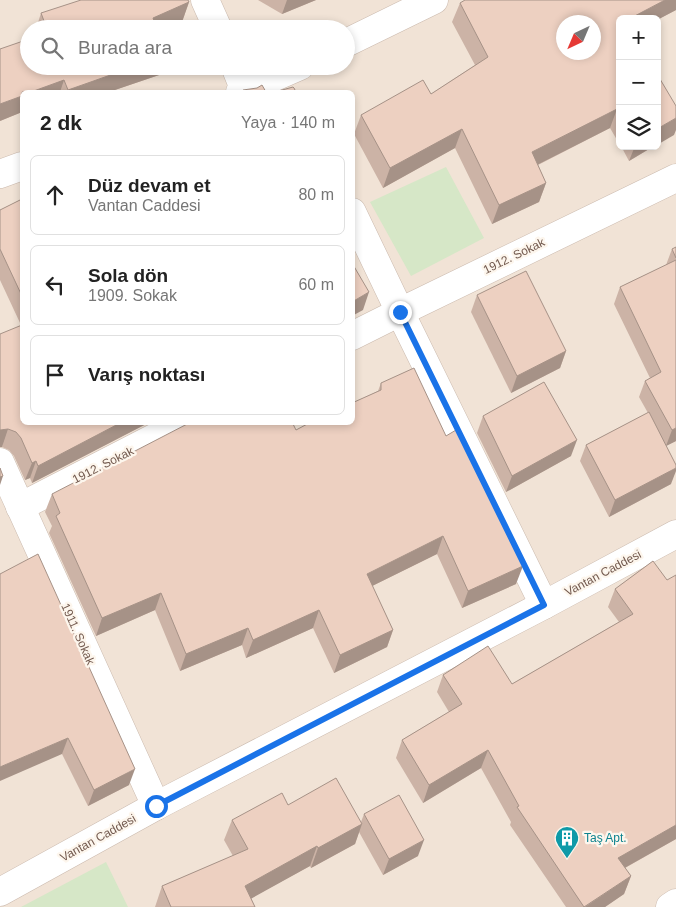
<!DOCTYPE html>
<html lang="tr">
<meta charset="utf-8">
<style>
:root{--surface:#fff;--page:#f2f2f2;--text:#222;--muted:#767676;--line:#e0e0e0}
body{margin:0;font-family:Arial,sans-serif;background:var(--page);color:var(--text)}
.controls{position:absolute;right:15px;top:15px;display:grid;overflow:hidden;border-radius:8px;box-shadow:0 2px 8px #0003}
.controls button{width:45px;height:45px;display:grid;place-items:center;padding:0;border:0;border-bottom:1px solid var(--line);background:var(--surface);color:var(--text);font:25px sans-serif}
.compass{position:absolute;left:556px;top:15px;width:45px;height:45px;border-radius:50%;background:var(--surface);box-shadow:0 2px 8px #0003;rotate:224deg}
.stop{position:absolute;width:15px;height:15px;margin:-11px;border:4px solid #1a73e8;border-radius:50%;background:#fff}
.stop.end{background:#1a73e8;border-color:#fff;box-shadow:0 1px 5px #0008}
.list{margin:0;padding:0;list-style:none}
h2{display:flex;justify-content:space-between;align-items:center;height:65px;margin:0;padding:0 20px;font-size:21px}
h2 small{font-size:16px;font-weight:400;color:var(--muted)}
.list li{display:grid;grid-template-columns:32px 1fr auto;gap:15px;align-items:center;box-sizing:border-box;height:80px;margin:0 10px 10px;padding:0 10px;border:1px solid var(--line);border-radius:8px}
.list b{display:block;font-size:19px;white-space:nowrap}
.list p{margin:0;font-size:16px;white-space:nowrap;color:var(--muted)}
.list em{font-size:16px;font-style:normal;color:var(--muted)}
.icon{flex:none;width:28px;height:28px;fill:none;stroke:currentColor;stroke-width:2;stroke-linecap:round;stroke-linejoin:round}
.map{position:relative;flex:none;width:676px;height:907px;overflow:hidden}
.search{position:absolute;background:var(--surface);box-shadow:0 2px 8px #0003;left:20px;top:20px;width:335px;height:55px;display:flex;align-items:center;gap:12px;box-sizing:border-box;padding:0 18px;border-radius:28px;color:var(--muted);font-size:19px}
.panel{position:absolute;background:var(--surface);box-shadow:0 2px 8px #0003;left:20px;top:90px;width:335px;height:335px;border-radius:8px}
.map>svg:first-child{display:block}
.residential{fill:#f1e3d6;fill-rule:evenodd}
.green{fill:#d6e7c7}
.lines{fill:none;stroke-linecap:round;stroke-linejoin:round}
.minor-casing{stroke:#cbbaae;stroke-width:29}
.tertiary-casing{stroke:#cbbaae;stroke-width:29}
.minor{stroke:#fff;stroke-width:28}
.tertiary{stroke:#fff;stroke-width:28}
.wall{fill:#ccb3a6}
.shaded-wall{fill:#a69287}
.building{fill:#edd0c1;stroke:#a69287;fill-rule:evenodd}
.route{stroke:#1a73e8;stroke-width:6}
.labels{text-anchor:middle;stroke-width:4.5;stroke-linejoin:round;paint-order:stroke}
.street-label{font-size:12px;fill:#72594e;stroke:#fdf6ed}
.culture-label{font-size:12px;fill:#0d838f;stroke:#fdf6ed;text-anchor:start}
</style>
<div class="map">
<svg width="676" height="907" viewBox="0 0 676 907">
<rect width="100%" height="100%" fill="#faf2e7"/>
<path class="residential" d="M0 0H676V907H0ZM620 19H657V146H620ZM564 22H594V52H564ZM29 29H346V66H29ZM22 92H352V422H22Z"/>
<g class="green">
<polygon points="446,167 484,238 411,276 370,202"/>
<polygon points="106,862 128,907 21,907"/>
</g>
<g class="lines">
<g class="minor-casing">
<g id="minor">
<polyline points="205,0 218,29"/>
<polyline points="235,66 245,91"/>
<polyline points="352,212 400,312 544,605"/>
<polyline points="352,336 400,312 676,178"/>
<polyline points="0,462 156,806"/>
<polyline points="20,507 185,422"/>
<polyline points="670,907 676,903"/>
</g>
</g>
<g class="tertiary-casing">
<g id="tertiary">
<polyline points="346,43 434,0"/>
<polyline points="240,92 300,66"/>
<polyline points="0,174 22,166"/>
<polyline points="0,892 156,806 544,605 676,534"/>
</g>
</g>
<use href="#minor" class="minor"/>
<use href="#tertiary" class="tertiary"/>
</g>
<g class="wall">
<polygon points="258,0 316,0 282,14"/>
<polygon points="189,2 182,22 166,29 36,29 41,13"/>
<polygon points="460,3 676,10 657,20 657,19 620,19 620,145 610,128 538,165 546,183 539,202 492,224 455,148 383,188 354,134 361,115 431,94 475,65 452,22"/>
<polygon points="29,66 164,66 162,74 109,92 22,92 22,112 0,121"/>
<polygon points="621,146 654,146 629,161"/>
<polygon points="22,199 22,422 150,422 32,483 30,478 25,480 14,456 9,450 2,447 21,325 0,280 0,210"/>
<polygon points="676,247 676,441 666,446 671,484 609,517 580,461 586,445 648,413 639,397 645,381 650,378 614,304 620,287 666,265 672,249"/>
<polygon points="477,295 566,351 560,368 511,393 471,312"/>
<polygon points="381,383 446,436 516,584 462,608 437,554 372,586 393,630 387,647 334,673 313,628 246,658 242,645 180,671 155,610 96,636 49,533 52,526 45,512 52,494 296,430 378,391"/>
<polygon points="483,416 571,456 506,492 477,433"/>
<polygon points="653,561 676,839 625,868 631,876 624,894 605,907 566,907 510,825 511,822 481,768 423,803 396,758 402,740 449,712 437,692 443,675 512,684 619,622 608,607 615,589"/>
<polygon points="0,574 129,785 88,806 62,754"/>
<polygon points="288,805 361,822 364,814 418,856 383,875 359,832 355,844 311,868 310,866 251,898 255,907 155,907 162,886 233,856 224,840 232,820"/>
</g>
<g class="shaded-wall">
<polygon points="287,0 316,0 282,14"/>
<polygon points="665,0 676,0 676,10 657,20 657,19 629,19"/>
<polygon points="189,2 182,22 166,29 149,29 153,18"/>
<polygon points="136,66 164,66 162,74 109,92 67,92 68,90"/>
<polygon points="64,80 60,92 31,92"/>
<polygon points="22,96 22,112 0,121 0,104"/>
<polygon points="617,109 610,128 525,171 532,152"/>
<polygon points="676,118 676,130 674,135 657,145 657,129"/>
<polygon points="462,129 455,148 383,188 390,168"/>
<polygon points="635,146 654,146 629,161"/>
<polygon points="546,183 539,202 492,224 499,205"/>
<polygon points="369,292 363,310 352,316 352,302"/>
<polygon points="566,351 560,368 511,393 517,376"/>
<polygon points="122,422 150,422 32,483 38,466"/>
<polygon points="676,428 676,441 666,446 672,430"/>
<polygon points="8,429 2,447 0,447 0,430"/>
<polygon points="577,440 571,456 506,492 512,476"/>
<polygon points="36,461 30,478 25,480 32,463"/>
<polygon points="676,468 676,471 671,484 609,517 615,500"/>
<polygon points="3,476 0,485 0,477"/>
<polygon points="443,536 437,554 360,592 367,574"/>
<polygon points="523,566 516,584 462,608 468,591"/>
<polygon points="161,593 155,610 96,636 102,618"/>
<polygon points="319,610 313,628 246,658 253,640"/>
<polygon points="248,628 242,645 180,671 186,654"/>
<polygon points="393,630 387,647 334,673 340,655"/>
<polygon points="68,738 62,754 0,781 0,767"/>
<polygon points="488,750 481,768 423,803 429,785"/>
<polygon points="135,769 129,785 88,806 94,790"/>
<polygon points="362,824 355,844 311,868 318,848"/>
<polygon points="676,825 676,839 612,875 618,858"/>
<polygon points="424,840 418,856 383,875 389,859"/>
<polygon points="317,846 310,866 238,906 245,886"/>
<polygon points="631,876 624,894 605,907 585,907"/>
</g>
<g class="building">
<polygon points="81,0 188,0 189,2 153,18 157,29 47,29 41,13"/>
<path d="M465 0H665L629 19H620V114L617 109 532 152 546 183 499 205 462 129 390 168 361 115 423 80 431 94 488 57 460 3ZM564 22H594V52H564Z"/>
<polygon points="29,39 29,66 136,66 68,90 64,80 31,92 22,92 22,96 0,104 0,49"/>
<polygon points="657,74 676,106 676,118 657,129"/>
<polygon points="262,85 266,92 244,92 243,90 257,88"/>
<polygon points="293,87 294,88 296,92 275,92"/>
<polygon points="22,199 22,296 0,249 0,210"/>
<polygon points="676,247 676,258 672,249"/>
<polygon points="676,260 676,428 672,430 645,381 661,372 620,287"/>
<polygon points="352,263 369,292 352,302"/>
<polygon points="526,271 566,351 517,376 477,295"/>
<polygon points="22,325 22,422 122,422 38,466 36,461 32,463 21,438 16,432 8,429 0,430 0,334"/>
<polygon points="414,368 446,436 456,430 523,566 468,591 443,536 367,574 393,630 340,655 319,610 253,640 248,628 186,654 161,593 102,618 56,516 60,513 52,494 191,422 292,422 296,430 311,422 352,422 352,403 381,390 381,383"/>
<polygon points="544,382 577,440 512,476 483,416"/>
<polygon points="649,412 676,465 676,468 615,500 586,445"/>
<polygon points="0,468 3,476 0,477"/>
<polygon points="38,554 135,769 94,790 68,738 0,767 0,574"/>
<polygon points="653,561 667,580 676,575 676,825 618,858 631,876 584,907 517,807 519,806 488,750 429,785 402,740 462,704 443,675 488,646 512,684 633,614 615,589"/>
<polygon points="336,778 362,824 318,848 317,846 245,886 255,907 171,907 162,886 248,849 232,820 282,793 288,805"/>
<polygon points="399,795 424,840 389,859 364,814"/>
</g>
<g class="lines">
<polyline class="route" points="156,806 544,605 400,312"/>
</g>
<defs>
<g id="building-pin" transform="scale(1.25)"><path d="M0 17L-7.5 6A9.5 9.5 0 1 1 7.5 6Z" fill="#0f9aa8" stroke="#fdf6ed"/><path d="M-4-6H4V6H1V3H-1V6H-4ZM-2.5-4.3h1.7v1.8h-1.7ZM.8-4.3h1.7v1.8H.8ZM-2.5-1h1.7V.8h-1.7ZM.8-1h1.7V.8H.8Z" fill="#fff"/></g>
</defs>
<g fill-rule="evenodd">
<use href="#building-pin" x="567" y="838"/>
</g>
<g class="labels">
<g class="street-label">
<text transform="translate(514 256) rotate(-26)" y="4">1912. Sokak</text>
<text transform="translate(103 465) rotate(-27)" y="4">1912. Sokak</text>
<text transform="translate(603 573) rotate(-28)" y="4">Vantan Caddesi</text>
<text transform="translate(78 634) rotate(66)" y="4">1911. Sokak</text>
<text transform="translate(98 838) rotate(-29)" y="4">Vantan Caddesi</text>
</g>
<g class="culture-label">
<text x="584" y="842">Taş Apt.</text>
</g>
</g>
</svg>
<div class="controls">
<button>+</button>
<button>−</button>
<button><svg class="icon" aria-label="layers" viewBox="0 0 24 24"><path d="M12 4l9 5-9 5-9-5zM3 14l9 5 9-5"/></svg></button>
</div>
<svg class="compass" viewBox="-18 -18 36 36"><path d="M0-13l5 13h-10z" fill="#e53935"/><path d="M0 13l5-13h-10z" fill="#767676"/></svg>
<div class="stop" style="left:156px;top:806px"></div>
<div class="stop end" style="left:400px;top:312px"></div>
<div class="search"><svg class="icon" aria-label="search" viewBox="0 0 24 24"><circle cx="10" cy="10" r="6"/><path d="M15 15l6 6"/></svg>Burada ara</div>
<section class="panel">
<h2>2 dk<small>Yaya · 140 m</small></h2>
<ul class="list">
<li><svg class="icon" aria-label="ahead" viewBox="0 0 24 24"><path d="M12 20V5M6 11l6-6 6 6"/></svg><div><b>Düz devam et</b><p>Vantan Caddesi</p></div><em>80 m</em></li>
<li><svg class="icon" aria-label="left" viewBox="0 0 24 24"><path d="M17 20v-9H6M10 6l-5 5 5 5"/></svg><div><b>Sola dön</b><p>1909. Sokak</p></div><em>60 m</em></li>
<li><svg class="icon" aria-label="arrive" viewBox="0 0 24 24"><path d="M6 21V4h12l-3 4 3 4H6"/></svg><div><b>Varış noktası</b></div></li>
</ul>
</section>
</div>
